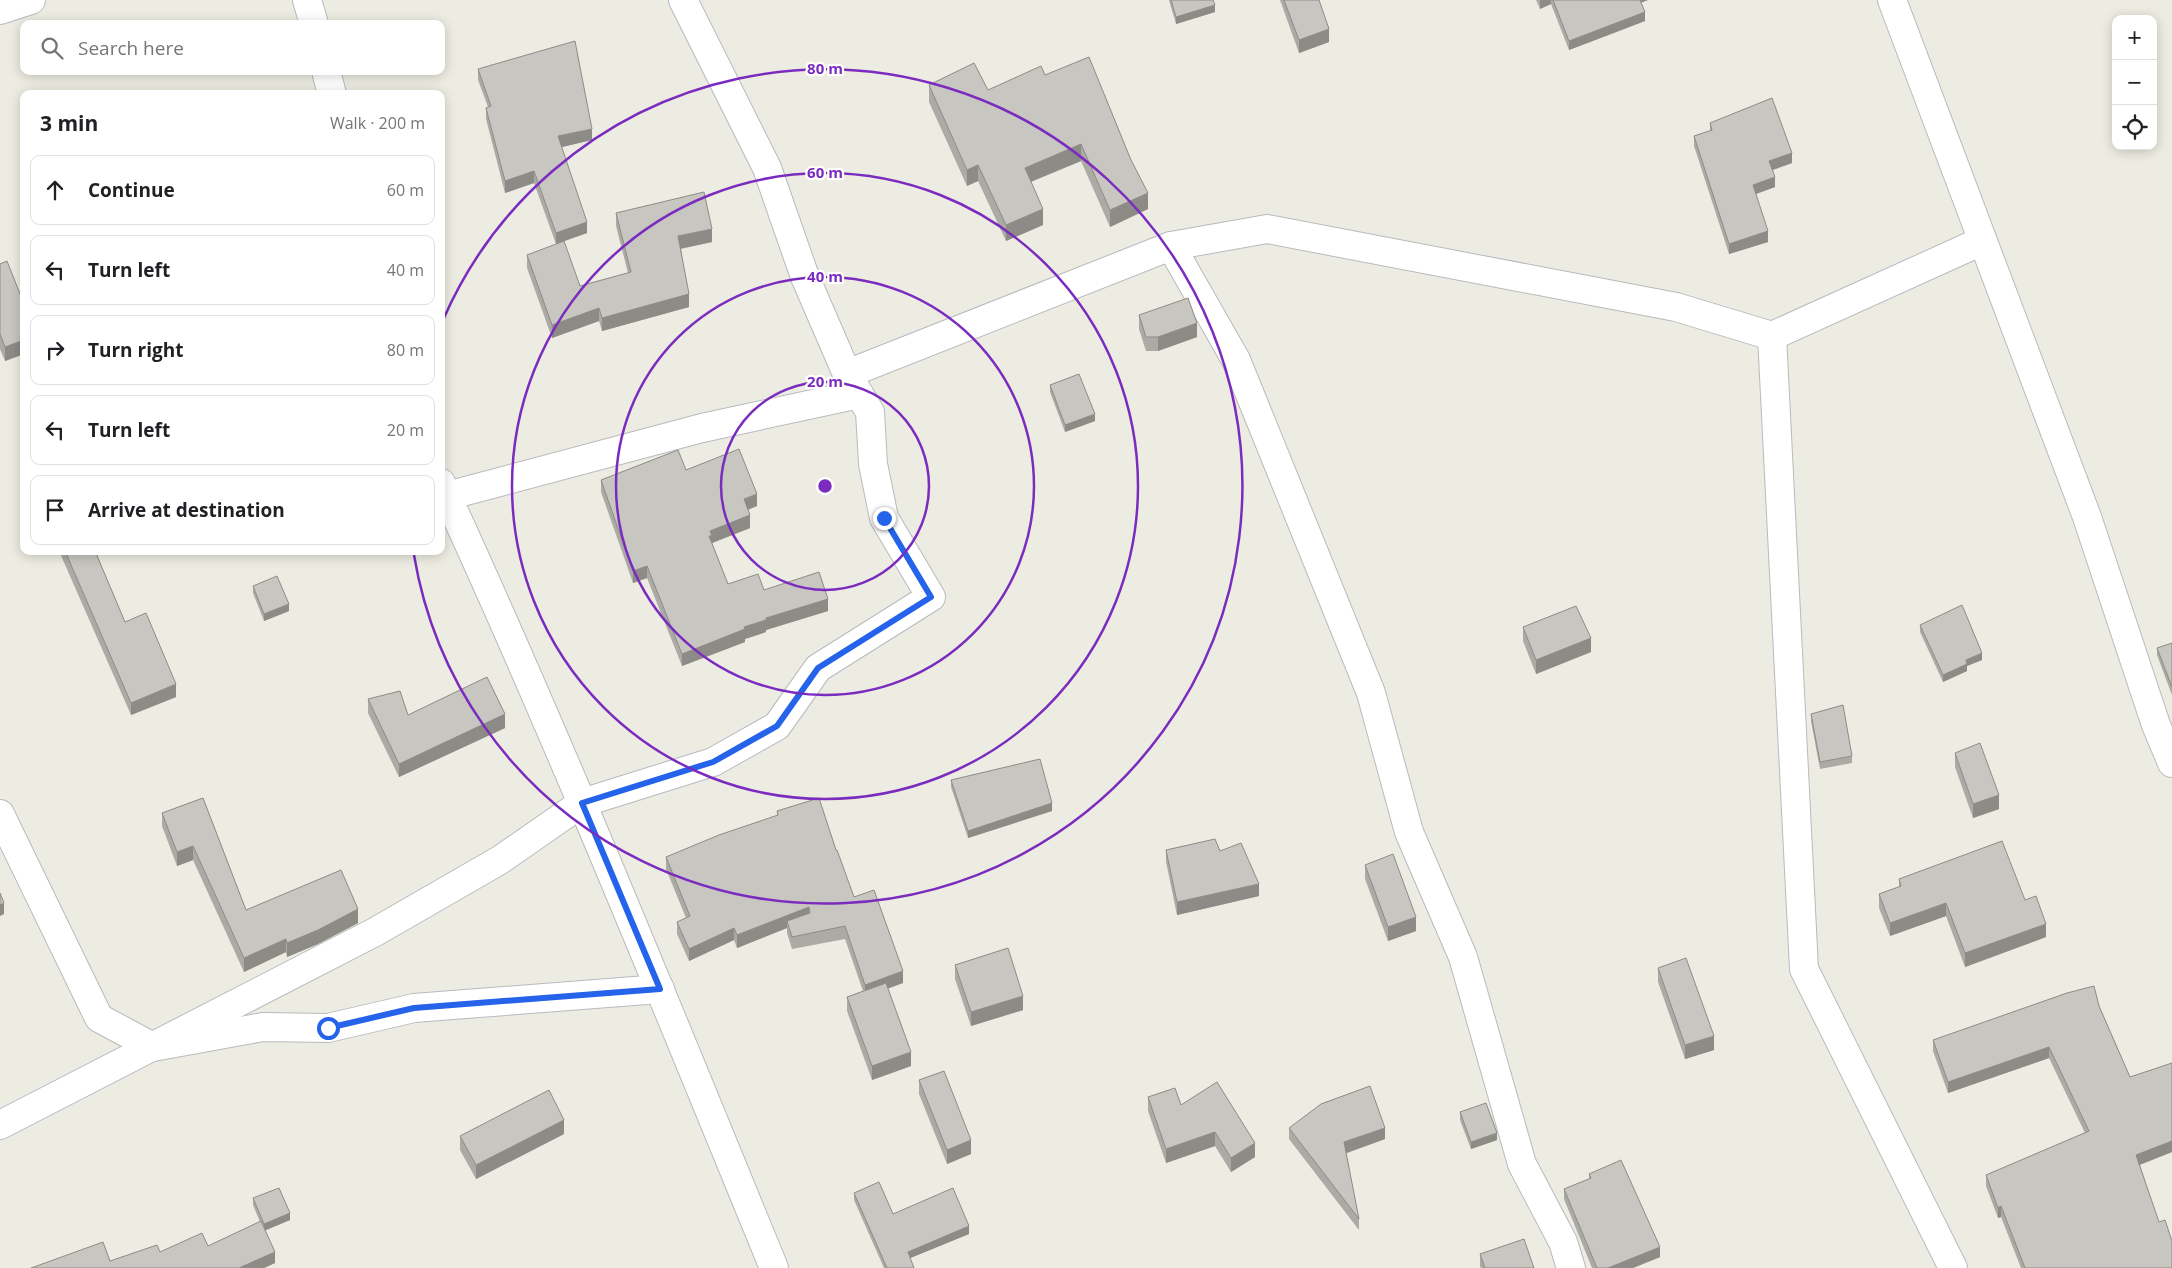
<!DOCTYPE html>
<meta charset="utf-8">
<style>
:root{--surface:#fff;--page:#f2f2f2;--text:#202124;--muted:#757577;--line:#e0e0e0}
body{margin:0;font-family:"Open Sans",sans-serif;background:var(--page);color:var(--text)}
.controls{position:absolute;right:15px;top:15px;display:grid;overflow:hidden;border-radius:10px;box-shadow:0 2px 12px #0003}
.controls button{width:45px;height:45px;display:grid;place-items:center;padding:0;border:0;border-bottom:1px solid var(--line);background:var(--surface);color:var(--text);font:25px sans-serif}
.stop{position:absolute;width:15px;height:15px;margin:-11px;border:4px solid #2563eb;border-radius:50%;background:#fff}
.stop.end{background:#2563eb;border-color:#fff;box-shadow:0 1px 5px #0008}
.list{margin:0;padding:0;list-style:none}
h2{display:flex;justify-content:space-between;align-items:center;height:65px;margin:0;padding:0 20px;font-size:21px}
h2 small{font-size:16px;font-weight:400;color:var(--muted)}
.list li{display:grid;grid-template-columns:32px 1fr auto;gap:15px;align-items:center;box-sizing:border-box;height:70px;margin:0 10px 10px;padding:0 10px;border:1px solid var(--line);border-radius:10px}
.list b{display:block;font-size:19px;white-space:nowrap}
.list em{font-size:16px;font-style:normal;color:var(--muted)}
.icon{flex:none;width:28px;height:28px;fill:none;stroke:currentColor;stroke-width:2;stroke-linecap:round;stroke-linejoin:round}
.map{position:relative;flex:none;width:2172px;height:1268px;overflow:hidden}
.search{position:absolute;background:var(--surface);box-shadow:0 2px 12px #0003;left:20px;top:20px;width:425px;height:55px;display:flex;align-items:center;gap:12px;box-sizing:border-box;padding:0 18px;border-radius:10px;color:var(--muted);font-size:19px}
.panel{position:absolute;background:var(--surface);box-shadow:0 2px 12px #0003;left:20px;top:90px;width:425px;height:465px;border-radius:10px}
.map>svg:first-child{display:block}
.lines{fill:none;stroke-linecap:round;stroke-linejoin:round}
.street-casing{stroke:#b8babf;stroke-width:30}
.street{stroke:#fff;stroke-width:28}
.wall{fill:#acaaa5}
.shaded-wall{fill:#8c8b86}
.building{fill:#c8c6c0;stroke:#8c8b86}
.route{stroke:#2563eb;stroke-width:6}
.ring{fill:none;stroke:#7b2cbf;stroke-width:2.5}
.centre{fill:#7b2cbf;stroke:#fff;stroke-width:2.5}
.ring-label{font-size:15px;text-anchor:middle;font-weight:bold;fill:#7b2cbf;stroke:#fff;stroke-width:4.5;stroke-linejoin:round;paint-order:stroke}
</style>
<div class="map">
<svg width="2172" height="1268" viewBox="0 0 2172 1268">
<rect width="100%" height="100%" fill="#edece2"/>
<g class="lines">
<g class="street-casing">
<g id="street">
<polyline points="307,0 314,24"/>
<polyline points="683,0 767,168 805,277 847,374 1171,246 1267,229 1676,307 1772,336 1982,241"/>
<polyline points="1892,0 2087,517 2156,725 2172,763"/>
<polyline points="0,10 31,0"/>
<polyline points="326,71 332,94"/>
<polyline points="1171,246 1236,360 1371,693 1409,832 1463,957 1522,1164 1563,1242 1571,1268"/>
<polyline points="1772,336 1804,969 1953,1268"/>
<path d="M441 483C560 741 666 1005 774 1268"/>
<polyline points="447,496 702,428 859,394"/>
<polyline points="0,814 99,1018 153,1047 263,1027 328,1028 414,1008 660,989"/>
<polyline points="0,1125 375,932 500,860 582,803 713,762 777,726 818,668 931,597 884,518 873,464 870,412 847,374"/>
</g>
</g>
<use href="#street" class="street"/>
</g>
<g class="wall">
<polygon points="1169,0 1213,0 1215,12 1176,24"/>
<polygon points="1280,0 1319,0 1329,42 1299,53"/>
<polygon points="1536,0 1648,0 1641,2 1645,21 1569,50 1551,4 1540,9"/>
<polygon points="478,69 592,140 561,147 587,233 556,244 534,183 505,193 486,119 486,108 488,107 478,80"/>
<polygon points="1045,75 1148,209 1110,227 1081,161 1031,182 1043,225 1006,241 978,181 967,186 929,102 929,85 988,90"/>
<polygon points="1710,123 1792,163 1773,170 1775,187 1756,194 1768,242 1729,254 1694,146 1694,136 1710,131"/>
<polygon points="616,213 712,242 681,249 689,307 602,331 599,321 552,338 527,268 527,255 580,286 628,273 616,226"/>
<polygon points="0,264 24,304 24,354 5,361 0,349"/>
<polygon points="1139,315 1197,337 1158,351 1146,351 1139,329"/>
<polygon points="1050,385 1095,421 1065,432 1050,392"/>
<polygon points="686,470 757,506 748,510 750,528 712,543 728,584 764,590 828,611 766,630 766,632 745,639 745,642 682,666 647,578 633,583 601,492 601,480"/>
<polygon points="59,551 95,551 125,622 176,697 131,715"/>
<polygon points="253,586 289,611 264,621 253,593"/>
<polygon points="1920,625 1982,660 1967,666 1967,671 1943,682 1920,632"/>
<polygon points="1523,627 1591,652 1536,674 1523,641"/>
<polygon points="2172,643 2172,695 2157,655 2157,648"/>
<polygon points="368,699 408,715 505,728 399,777 368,713"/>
<polygon points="1811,714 1852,756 1852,763 1820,769 1811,721"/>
<polygon points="1955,753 1999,809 1973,818 1955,767"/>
<polygon points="951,780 1052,811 968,838 951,787"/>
<polygon points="203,798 246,910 358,923 318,944 287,957 286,952 244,972 193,860 177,866 162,826 162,813"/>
<polygon points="777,811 836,850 854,897 903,983 888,988 911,1066 872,1080 847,1011 847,997 863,991 845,939 792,949 787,933 787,928 737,948 734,940 689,961 677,934 677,922 686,918 666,869 666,857 777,816"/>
<polygon points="1166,850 1220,851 1259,896 1177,915 1166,862"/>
<polygon points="1365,865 1416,931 1388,941 1365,879"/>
<polygon points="1899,879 2025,900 2046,937 1965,967 1946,916 1890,936 1879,908 1879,894 1899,887"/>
<polygon points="955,965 1023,1010 971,1026 955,979"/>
<polygon points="1658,968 1714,1050 1685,1059 1658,982"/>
<polygon points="2099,1006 2130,1077 2172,1152 2140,1165 2172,1268 2021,1268 2001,1217 1998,1218 1986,1186 1986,1175 2085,1133 2049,1058 1948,1093 1933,1051 1933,1040"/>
<polygon points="919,1080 971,1154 947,1164 919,1094"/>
<polygon points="1148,1097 1181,1105 1255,1157 1231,1172 1215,1146 1166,1163 1148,1111"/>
<polygon points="1460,1112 1497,1140 1471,1149 1460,1120"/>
<polygon points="1289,1128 1385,1139 1346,1153 1359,1219 1359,1230 1289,1139"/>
<polygon points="564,1134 476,1179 460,1150 460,1136"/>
<polygon points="1589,1174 1660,1257 1633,1268 1592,1268 1564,1199 1564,1189 1589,1179"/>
<polygon points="854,1193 893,1214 969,1234 910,1258 914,1268 884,1268 854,1200"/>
<polygon points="253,1198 290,1220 265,1230 275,1263 264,1268 31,1268 110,1261 160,1252 208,1246 260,1222 253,1205"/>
<polygon points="1480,1254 1534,1268 1481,1268 1480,1266"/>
</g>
<g class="shaded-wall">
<polygon points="1540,0 1551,0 1551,4 1540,9"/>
<polygon points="1638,0 1648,0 1638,4"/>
<polygon points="1215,5 1215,12 1176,24 1176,17"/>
<polygon points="1645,12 1645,21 1569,50 1569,41"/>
<polygon points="1329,29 1329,42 1299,53 1299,40"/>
<polygon points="592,129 592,140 558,148 558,136"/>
<polygon points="1081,144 1081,161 1025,184 1025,168"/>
<polygon points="1792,153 1792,163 1769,171 1769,161"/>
<polygon points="978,165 978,181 967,186 967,170"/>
<polygon points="534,171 534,183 505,193 505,181"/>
<polygon points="1775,177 1775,187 1753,195 1753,185"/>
<polygon points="1148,193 1148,209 1110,227 1110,210"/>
<polygon points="1043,209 1043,225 1006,241 1006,225"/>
<polygon points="587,222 587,233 556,244 556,233"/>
<polygon points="712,229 712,242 678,249 678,236"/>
<polygon points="1768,231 1768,242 1729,254 1729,244"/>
<polygon points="689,294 689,307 602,331 602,318"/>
<polygon points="599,308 599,321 552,338 552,325"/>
<polygon points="1197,323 1197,337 1158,351 1158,337"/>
<polygon points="24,340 24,354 5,361 5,347"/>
<polygon points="1095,414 1095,421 1065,432 1065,425"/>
<polygon points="757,494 757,506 744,511 744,499"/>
<polygon points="750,515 750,528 712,543 709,549 710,531"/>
<polygon points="647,566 647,578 633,583 633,571"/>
<polygon points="828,599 828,611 766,630 766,632 745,639 745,642 682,666 682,654 766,618"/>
<polygon points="289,604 289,611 264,621 264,614"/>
<polygon points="1591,638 1591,652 1536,674 1536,660"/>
<polygon points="1982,653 1982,660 1967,666 1967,671 1943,682 1943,675 1966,660"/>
<polygon points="176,684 176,697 131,715 131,703"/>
<polygon points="505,714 505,728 399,777 399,764"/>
<polygon points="1999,795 1999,809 1973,818 1973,804"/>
<polygon points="1052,803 1052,811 968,838 968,831"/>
<polygon points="193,846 193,860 177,866 177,852"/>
<polygon points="1259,884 1259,896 1177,915 1177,902"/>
<polygon points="4,903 4,914 0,916 0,905"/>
<polygon points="1946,903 1946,916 1890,936 1890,923"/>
<polygon points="809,907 809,919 787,921 787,928 737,948 737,935"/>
<polygon points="358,909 358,923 318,944 287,957 287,943"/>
<polygon points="1416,917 1416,931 1388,941 1388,927"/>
<polygon points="2046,924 2046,937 1965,967 1965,953"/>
<polygon points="734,928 734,940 689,961 689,949"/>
<polygon points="286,939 286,952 244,972 244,958"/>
<polygon points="903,971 903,983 865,997 865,985"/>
<polygon points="1023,996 1023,1010 971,1026 971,1012"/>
<polygon points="1714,1036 1714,1050 1685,1059 1685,1045"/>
<polygon points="2049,1047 2049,1058 1948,1093 1948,1082"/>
<polygon points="911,1052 911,1066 872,1080 872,1066"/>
<polygon points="564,1120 564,1134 476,1179 476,1165"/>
<polygon points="1385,1128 1385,1139 1344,1154 1344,1142"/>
<polygon points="1215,1132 1215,1146 1166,1163 1166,1149"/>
<polygon points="1497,1133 1497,1140 1471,1149 1471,1142"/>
<polygon points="971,1140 971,1154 947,1164 947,1150"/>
<polygon points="2172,1141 2172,1152 2136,1166 2136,1155"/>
<polygon points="1255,1143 1255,1157 1231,1172 1231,1158"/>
<polygon points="2001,1206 2001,1217 1998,1218 1998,1208"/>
<polygon points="290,1213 290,1220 264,1231 264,1224"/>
<polygon points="969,1226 969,1234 908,1259 908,1252"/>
<polygon points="1660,1247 1660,1257 1633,1268 1608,1268"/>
<polygon points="275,1252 275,1263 264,1268 239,1268"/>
</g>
<g class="building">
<polygon points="1171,0 1213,0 1215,5 1176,17"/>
<polygon points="1284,0 1319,0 1329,29 1299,40"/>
<polygon points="1553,0 1640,0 1645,12 1569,41"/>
<polygon points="575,41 592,129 558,136 587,222 556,233 534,171 505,181 486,108 491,106 478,69"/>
<polygon points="1089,57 1131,160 1148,193 1110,210 1081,144 1025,168 1043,209 1006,225 978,165 967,170 929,85 974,63 988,90 1041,66 1045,75"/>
<polygon points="1772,98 1792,153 1769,161 1775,177 1753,185 1768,231 1729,244 1694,136 1712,130 1710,123"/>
<polygon points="704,192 712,229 678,236 689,294 602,318 599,308 552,325 527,255 564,241 580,286 631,272 616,213"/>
<polygon points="7,261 24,304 24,340 5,347 0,334 0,264"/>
<polygon points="1188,298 1197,323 1158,337 1146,337 1139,315"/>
<polygon points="1079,374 1095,414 1065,425 1050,385"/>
<polygon points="739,449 757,494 744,499 750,515 710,531 712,536 709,536 728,584 758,574 764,590 819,572 828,599 766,618 766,620 744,627 745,629 682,654 647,566 633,571 601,480 678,450 686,470"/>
<polygon points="65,551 95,551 125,622 146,613 176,684 131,703"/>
<polygon points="277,576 289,604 264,614 253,586"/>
<polygon points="1962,605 1982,653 1966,660 1967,664 1943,675 1920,625"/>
<polygon points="1576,606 1591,638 1536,660 1523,627"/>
<polygon points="2172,643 2172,687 2157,648"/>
<polygon points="487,677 505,714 399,764 368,699 400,691 408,715"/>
<polygon points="1843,705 1852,756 1820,762 1811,714"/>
<polygon points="1980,743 1999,795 1973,804 1955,753"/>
<polygon points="1040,759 1052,803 968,831 951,780"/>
<polygon points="203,798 246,910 341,870 358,909 318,930 287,943 286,939 244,958 193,846 177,852 162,813"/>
<polygon points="819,798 836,850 837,850 854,897 874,890 903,971 865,985 845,926 792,937 787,921 810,913 809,907 737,935 734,928 689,949 677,922 690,916 666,857 719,835 778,815 777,811"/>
<polygon points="1215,839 1220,851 1241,843 1259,884 1177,902 1166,850"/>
<polygon points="2002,841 2025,900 2036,896 2046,924 1965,953 1946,903 1890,923 1879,894 1901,886 1899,879"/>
<polygon points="1393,854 1416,917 1388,927 1365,865"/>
<polygon points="0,893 4,903 0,905"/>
<polygon points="1008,948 1023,996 971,1012 955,965"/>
<polygon points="1686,958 1714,1036 1685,1045 1658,968"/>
<polygon points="886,983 911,1052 872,1066 847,997"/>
<polygon points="2094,986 2099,1006 2130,1077 2172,1063 2172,1141 2136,1155 2159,1222 2165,1220 2172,1241 2172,1268 2025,1268 2001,1206 1998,1208 1986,1175 2089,1131 2049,1047 1948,1082 1933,1040 2067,993"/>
<polygon points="944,1071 971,1140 947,1150 919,1080"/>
<polygon points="1217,1082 1255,1143 1231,1158 1215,1132 1166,1149 1148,1097 1175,1088 1181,1105"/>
<polygon points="1370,1086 1385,1128 1344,1142 1359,1219 1289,1128 1321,1104"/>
<polygon points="549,1090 564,1120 476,1165 460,1136"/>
<polygon points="1486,1103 1497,1133 1471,1142 1460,1112"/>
<polygon points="1621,1160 1660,1247 1608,1268 1597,1268 1564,1189 1591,1178 1589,1174"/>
<polygon points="879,1182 893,1214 953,1188 969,1226 908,1252 914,1268 887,1268 854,1193"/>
<polygon points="279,1188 290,1213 264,1224 253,1198"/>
<polygon points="261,1221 275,1252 239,1268 31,1268 103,1242 110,1261 157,1245 160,1252 202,1233 208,1246"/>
<polygon points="1524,1239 1534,1268 1485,1268 1480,1254"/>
</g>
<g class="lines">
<polyline class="route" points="328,1028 414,1008 660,989 582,803 713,762 777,726 818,668 931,597 884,518"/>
</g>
<g class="ring">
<circle cx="825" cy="486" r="104"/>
<circle cx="825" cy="486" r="209"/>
<circle cx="825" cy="486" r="313"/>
<path d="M443 320A417 417 0 1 1 414 555"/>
</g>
<circle cx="825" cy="486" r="8" class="centre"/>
<g class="ring-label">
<text x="825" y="74">80 m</text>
<text x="825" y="178">60 m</text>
<text x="825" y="282">40 m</text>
<text x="825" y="387">20 m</text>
</g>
</svg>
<div class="controls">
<button>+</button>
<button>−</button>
<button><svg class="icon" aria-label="locate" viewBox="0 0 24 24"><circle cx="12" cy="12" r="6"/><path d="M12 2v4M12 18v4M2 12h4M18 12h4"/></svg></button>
</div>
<div class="stop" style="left:328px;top:1028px"></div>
<div class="stop end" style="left:884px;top:518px"></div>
<div class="search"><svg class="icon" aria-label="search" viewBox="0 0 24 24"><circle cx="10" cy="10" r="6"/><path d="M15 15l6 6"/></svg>Search here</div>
<section class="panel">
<h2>3 min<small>Walk · 200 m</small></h2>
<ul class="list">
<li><svg class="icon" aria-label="ahead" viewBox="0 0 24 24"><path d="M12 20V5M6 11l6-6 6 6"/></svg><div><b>Continue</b></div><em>60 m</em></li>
<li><svg class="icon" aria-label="left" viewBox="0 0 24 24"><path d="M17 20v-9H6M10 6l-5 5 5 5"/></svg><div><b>Turn left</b></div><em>40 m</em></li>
<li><svg class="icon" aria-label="right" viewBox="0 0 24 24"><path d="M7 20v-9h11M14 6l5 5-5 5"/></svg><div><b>Turn right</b></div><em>80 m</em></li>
<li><svg class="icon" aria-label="left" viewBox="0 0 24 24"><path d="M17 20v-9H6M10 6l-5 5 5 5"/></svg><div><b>Turn left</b></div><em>20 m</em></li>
<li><svg class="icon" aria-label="arrive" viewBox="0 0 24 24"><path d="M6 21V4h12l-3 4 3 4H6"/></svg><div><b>Arrive at destination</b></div></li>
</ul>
</section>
</div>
